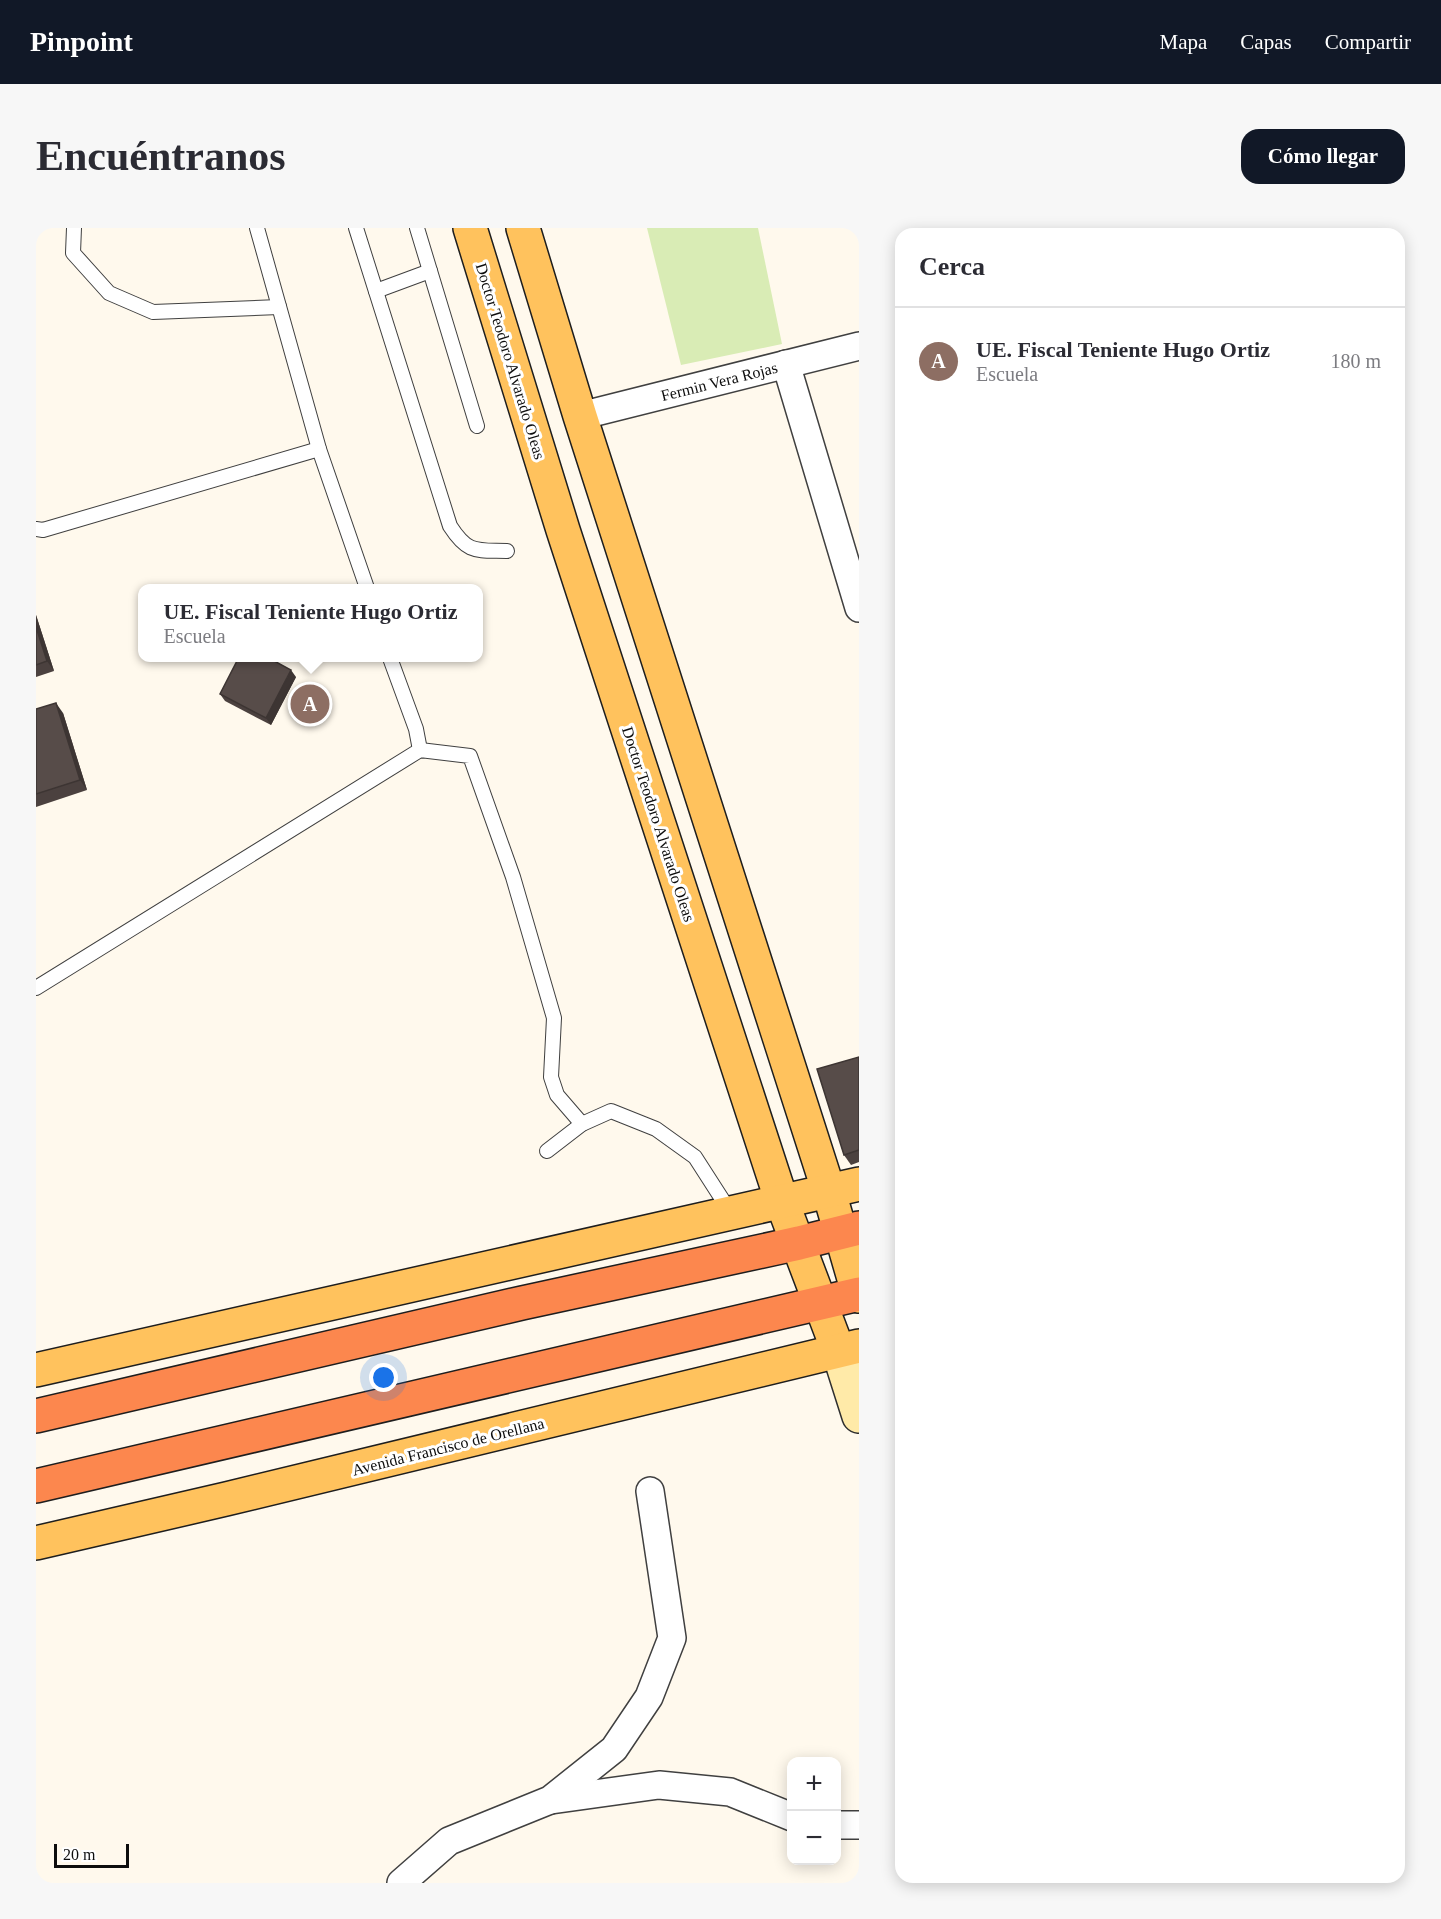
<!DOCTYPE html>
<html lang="es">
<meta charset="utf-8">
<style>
:root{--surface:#fff;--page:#f7f7f7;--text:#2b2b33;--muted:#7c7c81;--line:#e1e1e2;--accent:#111827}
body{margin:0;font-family:"Times New Roman",serif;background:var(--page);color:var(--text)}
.controls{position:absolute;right:18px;bottom:18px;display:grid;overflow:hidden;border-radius:12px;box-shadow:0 3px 15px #0003}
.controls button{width:54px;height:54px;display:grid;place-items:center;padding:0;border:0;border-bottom:2px solid var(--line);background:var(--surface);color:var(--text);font:30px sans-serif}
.scale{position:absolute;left:18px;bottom:15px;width:75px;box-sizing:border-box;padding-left:6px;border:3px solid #0d0d0d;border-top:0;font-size:16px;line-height:21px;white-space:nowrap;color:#0d0d0d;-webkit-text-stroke:4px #fff;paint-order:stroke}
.you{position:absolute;left:348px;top:1150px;width:21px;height:21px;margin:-15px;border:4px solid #fff;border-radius:50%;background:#1a73e8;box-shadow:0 0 0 9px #1a73e833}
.badge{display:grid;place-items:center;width:39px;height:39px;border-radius:50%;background:var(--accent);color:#fff;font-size:20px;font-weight:700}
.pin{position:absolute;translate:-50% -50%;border:3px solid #fff;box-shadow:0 2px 6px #0006}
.popup{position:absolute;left:102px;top:356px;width:345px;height:78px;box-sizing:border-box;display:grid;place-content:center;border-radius:12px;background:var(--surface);filter:drop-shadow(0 2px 4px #0005);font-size:20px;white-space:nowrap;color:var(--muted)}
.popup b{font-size:22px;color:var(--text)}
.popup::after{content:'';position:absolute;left:50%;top:100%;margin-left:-12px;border:12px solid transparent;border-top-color:var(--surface)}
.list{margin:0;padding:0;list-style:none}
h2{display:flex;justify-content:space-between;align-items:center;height:78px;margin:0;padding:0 24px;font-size:26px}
h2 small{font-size:20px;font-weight:400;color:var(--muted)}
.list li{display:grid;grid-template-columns:39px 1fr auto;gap:18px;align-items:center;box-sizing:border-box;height:108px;padding:0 24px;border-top:2px solid var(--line)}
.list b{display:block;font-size:22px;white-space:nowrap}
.list p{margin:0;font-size:20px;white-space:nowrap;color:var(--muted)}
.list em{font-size:20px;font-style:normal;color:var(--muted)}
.map{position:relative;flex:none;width:823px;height:1655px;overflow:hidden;border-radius:18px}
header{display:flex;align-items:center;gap:36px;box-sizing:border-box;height:84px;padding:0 30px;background:var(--accent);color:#fff}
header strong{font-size:28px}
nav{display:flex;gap:33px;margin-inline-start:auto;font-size:21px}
.intro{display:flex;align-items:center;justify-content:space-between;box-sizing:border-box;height:144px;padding:0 36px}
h1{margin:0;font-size:42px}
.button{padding:15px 27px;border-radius:18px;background:var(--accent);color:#fff;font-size:21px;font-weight:700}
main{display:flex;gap:36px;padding:0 36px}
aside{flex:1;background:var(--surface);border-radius:18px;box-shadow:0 3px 15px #0003}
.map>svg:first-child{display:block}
.green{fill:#d9ecb5}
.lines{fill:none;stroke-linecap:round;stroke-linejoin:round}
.lane-casing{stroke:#404040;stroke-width:16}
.street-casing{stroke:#404040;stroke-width:30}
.secondary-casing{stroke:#2f2f2f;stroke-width:36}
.primary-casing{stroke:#1e1e1e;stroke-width:36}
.highway-casing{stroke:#1e1e1e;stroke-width:36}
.lane{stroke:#fff;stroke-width:14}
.street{stroke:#fff;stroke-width:27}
.secondary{stroke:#ffeaa8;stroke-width:33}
.primary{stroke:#ffc25d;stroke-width:33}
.highway{stroke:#fc874e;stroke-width:33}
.wall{fill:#4b413f}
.shaded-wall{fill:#3d3533}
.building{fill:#574c49;stroke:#3d3533;stroke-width:1.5}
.labels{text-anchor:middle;stroke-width:6;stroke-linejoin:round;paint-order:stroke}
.street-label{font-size:16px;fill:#0d0d0d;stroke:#fff}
</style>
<header>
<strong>Pinpoint</strong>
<nav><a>Mapa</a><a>Capas</a><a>Compartir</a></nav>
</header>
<div class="intro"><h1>Encuéntranos</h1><a class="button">Cómo llegar</a></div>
<main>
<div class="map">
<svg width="823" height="1655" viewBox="0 0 823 1655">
<rect width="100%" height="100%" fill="#fff9ed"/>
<polygon class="green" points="611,0 722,0 746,116 645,137"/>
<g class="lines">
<g class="lane-casing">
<g id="lane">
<polyline points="38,0 37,25 73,65 117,84 243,79"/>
<polyline points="221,0 283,221 331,360"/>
<path d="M320 0 414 298C432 326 440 322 471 323"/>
<polyline points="381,0 441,198"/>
<polyline points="340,63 394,43"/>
<polyline points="0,301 7,302 283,221"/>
<polyline points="354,430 380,501 384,522"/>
<polyline points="0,760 384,522 434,528 477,649 518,790 515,849 521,867 546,896"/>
<polyline points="511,923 546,896 575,883 620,901 659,929 695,985"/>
</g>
</g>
<g class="street-casing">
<g id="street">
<polyline points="750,136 823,380"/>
<polyline points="544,188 823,118"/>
<polyline points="515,1572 623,1557 694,1564 756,1589"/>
<polyline points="800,1597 823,1597"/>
<polyline points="365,1655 413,1613 514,1572 578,1521 613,1469 636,1410 614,1263"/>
</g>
</g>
<g class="secondary-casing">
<polyline id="secondary" points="802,1122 823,1188"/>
</g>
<g class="primary-casing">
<g id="primary">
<polyline points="434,0 527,302 746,974 802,1122"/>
<polyline points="487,0 544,188 793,964 823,1068"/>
<polyline points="0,1142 823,956"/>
<polyline points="0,1315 190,1271 823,1118"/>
</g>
</g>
<g class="highway-casing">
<g id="highway">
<polyline points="0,1188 486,1075 763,1015 823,1000"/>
<polyline points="0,1258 823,1066"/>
</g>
</g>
<use href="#lane" class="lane"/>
<use href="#street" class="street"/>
<use href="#secondary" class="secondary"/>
<use href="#primary" class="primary"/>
<use href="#highway" class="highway"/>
</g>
<g class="wall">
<polygon points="0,387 18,443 0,449"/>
<polygon points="260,449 235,497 189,473 184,466"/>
<polygon points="0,481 27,485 51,562 0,579"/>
<polygon points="823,829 823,934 815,937 808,927"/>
</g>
<g class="shaded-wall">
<polygon points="0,387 18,443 11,433 0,399"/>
<polygon points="255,442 260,449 235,497 230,490"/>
<polygon points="20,475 27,485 51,562 44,552"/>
</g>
<g class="building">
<polygon points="0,399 11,433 0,437"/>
<polygon points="203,429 231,429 255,442 230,490 184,466"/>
<polygon points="20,475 44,552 0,566 0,481"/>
<polygon points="823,829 823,922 808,927 781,841"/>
</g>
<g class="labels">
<g class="street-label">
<text transform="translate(475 133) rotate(73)" y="6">Doctor Teodoro Alvarado Oleas</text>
<text transform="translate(683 153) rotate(-14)" y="6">Fermin Vera Rojas</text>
<text transform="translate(623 596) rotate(72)" y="6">Doctor Teodoro Alvarado Oleas</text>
<text transform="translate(412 1218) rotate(-14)" y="6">Avenida Francisco de Orellana</text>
</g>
</g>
</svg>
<div class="controls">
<button>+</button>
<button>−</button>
</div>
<div class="scale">20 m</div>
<div class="you"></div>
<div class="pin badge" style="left:274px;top:476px;background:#8d6e63">A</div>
<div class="popup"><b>UE. Fiscal Teniente Hugo Ortiz</b>Escuela</div>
</div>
<aside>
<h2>Cerca<small></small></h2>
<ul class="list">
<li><span class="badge" style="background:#8d6e63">A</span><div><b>UE. Fiscal Teniente Hugo Ortiz</b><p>Escuela</p></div><em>180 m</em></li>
</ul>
</aside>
</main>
